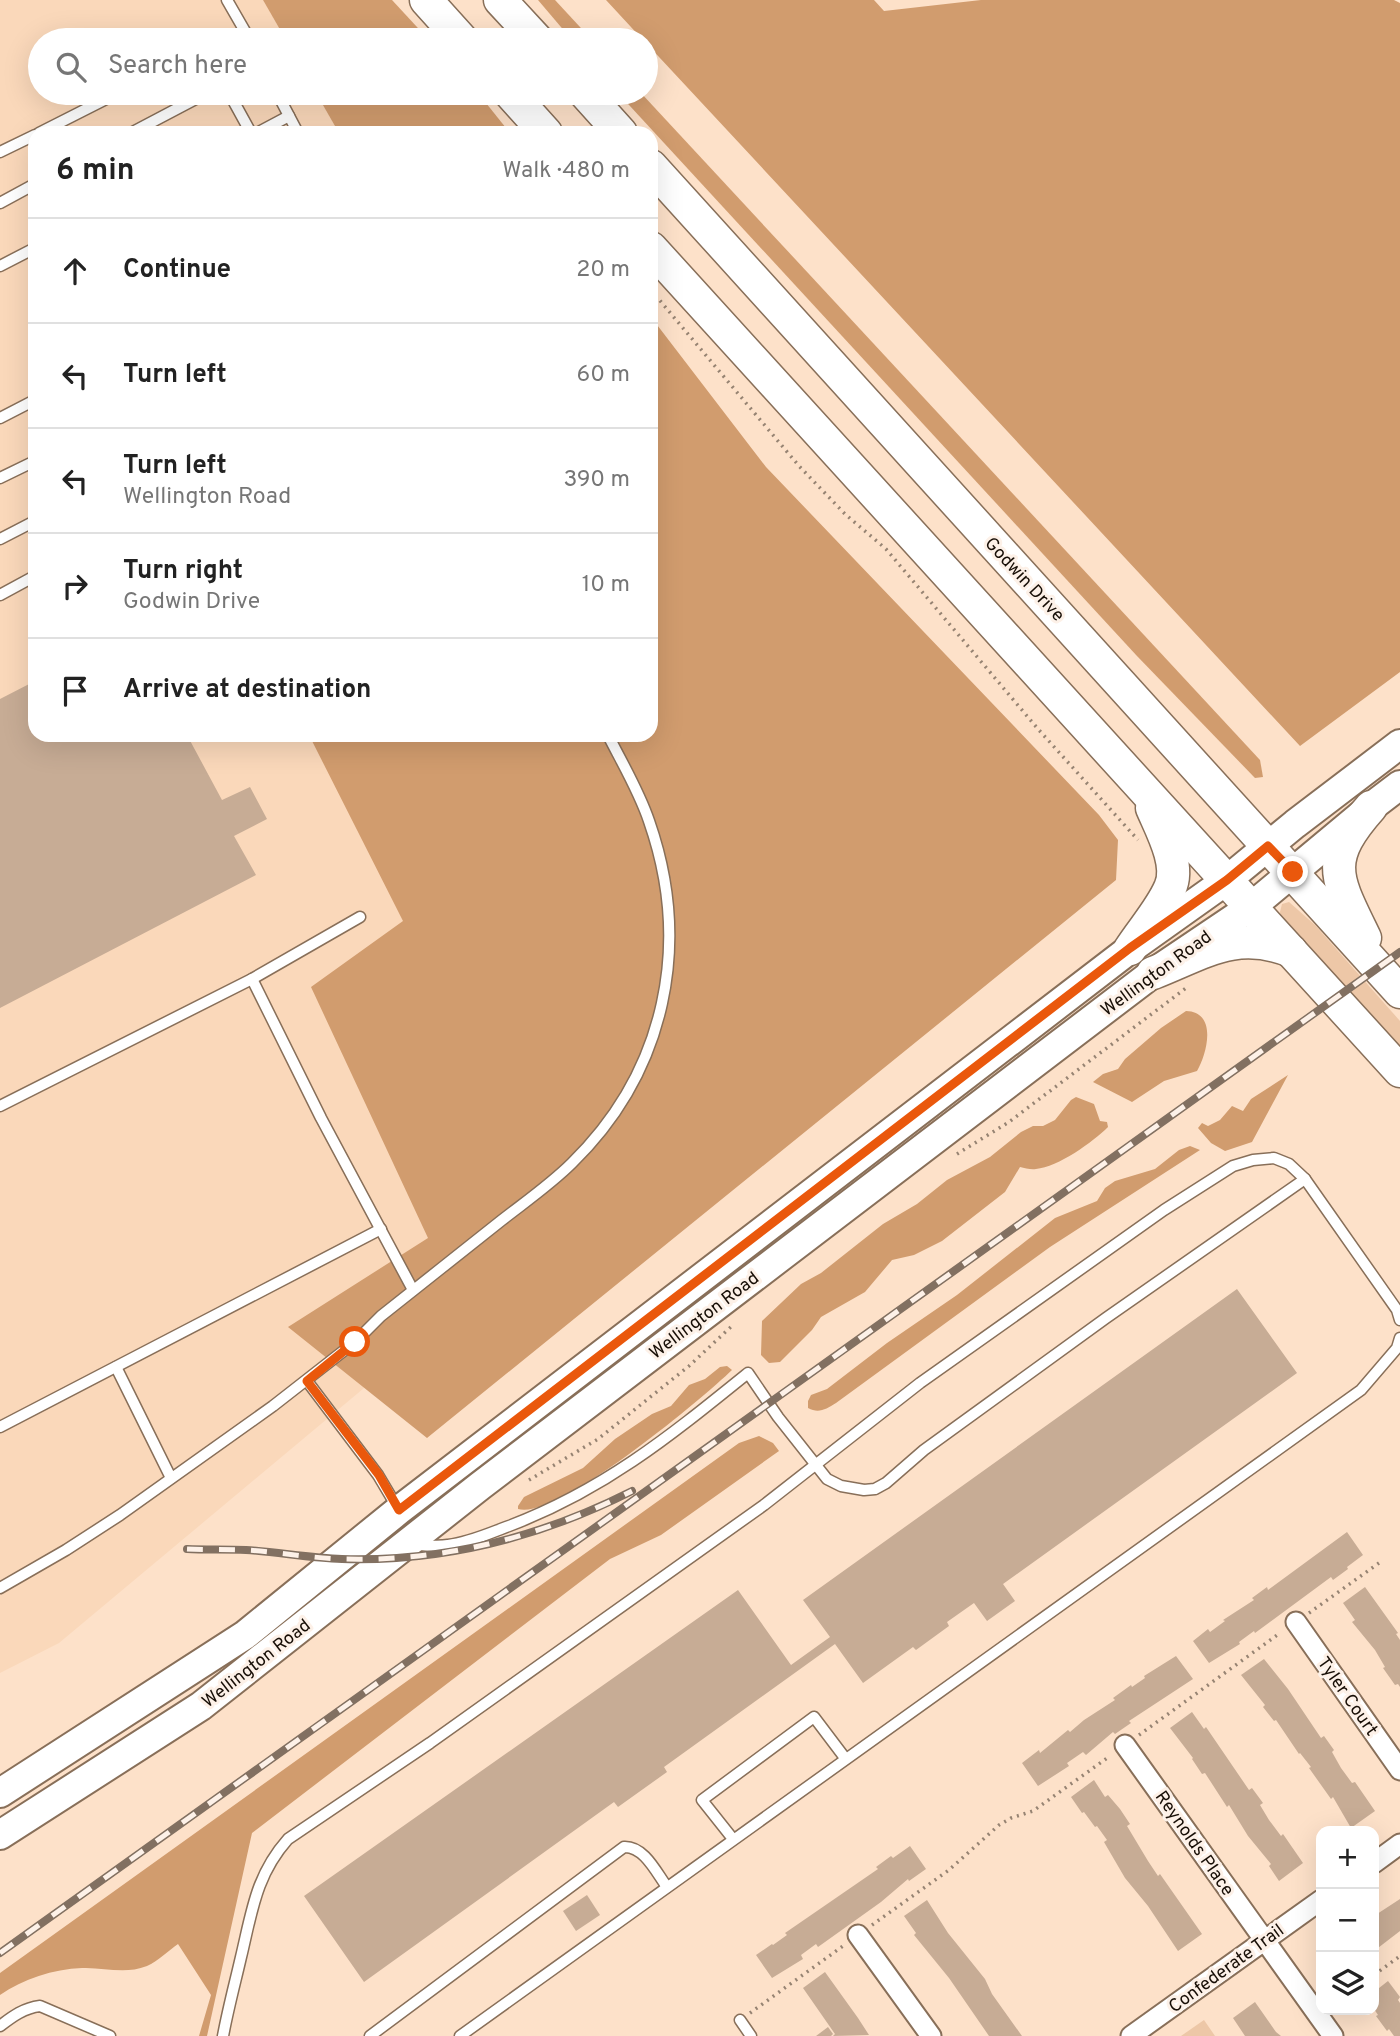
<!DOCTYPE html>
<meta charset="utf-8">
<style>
:root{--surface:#fff;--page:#f6f6f6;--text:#222;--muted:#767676;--line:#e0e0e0}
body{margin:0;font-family:Overpass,sans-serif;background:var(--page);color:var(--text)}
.controls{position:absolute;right:21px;bottom:21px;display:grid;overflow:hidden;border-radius:14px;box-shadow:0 7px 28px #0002}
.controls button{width:63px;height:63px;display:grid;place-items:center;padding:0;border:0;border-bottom:2px solid var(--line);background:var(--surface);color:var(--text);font:35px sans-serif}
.stop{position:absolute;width:21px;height:21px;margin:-16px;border:5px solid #ea580c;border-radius:50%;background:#fff}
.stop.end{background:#ea580c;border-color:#fff;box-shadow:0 2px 7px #0008}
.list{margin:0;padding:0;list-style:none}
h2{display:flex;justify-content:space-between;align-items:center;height:91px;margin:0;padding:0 28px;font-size:30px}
h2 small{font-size:23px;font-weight:400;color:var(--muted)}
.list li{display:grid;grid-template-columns:46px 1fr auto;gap:21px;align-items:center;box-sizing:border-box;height:105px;padding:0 28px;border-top:2px solid var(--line)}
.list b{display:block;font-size:26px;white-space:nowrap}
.list p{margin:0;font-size:23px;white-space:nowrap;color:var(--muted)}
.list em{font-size:23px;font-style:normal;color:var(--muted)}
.icon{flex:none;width:38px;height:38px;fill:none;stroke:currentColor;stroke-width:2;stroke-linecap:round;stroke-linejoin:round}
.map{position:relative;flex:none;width:1400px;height:2036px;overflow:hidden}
.search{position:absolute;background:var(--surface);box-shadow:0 7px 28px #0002;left:28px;top:28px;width:630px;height:77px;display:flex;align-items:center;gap:18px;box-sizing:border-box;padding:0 24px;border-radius:38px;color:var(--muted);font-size:26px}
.panel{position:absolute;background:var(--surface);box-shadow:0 7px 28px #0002;left:28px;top:126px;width:630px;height:616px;border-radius:21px}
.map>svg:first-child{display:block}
.built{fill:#fad8ba}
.green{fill:#edc7a7}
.forest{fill:#d19c6e}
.building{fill:#c7ac95}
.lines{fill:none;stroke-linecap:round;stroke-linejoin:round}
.service-casing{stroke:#886f59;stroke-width:13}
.minor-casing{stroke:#886f59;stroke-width:23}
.secondary-casing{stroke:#886f59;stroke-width:32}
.primary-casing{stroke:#886f59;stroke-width:35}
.path{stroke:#968372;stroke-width:3.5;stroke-dasharray:2 5;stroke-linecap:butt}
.service{stroke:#fff;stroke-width:10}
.minor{stroke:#fff;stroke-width:19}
.secondary{stroke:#fff;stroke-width:28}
.primary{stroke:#fff;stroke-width:32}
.rail-casing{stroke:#827061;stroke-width:8}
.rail{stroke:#fdf1e8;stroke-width:5;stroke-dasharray:16;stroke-linecap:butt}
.route{stroke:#ea580c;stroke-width:9}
.labels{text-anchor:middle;stroke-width:6;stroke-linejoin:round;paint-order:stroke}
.street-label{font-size:18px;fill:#170e06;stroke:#fdf1e8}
</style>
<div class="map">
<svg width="1400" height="2036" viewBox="0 0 1400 2036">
<rect width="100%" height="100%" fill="#fde1c9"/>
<polygon class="built" points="0,0 263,0 286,40 40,40 40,93 316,93 339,133 35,133 35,735 649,735 504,1271 59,1643 0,1673"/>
<g class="green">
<polygon points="1289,902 1315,925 1400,1021 1400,1057 1283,928 1280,912 1282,904"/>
<polygon points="1204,2020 1215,2036 1181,2036"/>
</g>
<g class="forest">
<polygon points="263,0 392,0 429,40 286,40"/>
<polygon points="538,0 555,0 592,40 572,40"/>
<polygon points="606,0 874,0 884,11 981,0 1394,0 1400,3 1400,672 1300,746 646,43 646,40 643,40"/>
<polygon points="316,93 478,93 510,133 339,133"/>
<polygon points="618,93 641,93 1260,760 1263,777 1255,778 1137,656"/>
<polygon points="651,317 766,467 1099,815 1118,840 1116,880 427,1438 288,1327 428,1238 311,987 403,921 309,735 651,735"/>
<path d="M1186 1011C1218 1012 1207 1054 1197 1071L1164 1081 1132 1102 1093 1082 1103 1074 1118 1069 1125 1059 1161 1028Z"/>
<polygon points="1288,1075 1252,1142 1225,1151 1211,1143 1198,1128 1202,1123 1208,1126 1220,1120 1232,1106 1243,1111 1251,1099"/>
<path d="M1076 1097 1094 1104 1100 1121 1107 1122 1108 1127C1093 1142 1058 1167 1036 1169 1031 1170 1025 1168 1020 1167L1005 1192 942 1241 914 1255 892 1260 865 1292 821 1317 812 1330 780 1362 769 1363 761 1355 762 1321 801 1284 821 1273 883 1224 917 1204 947 1180 990 1157 1021 1132 1033 1126H1043L1055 1120 1071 1100Z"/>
<path d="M1190 1146 1200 1150 1050 1247 836 1403C826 1409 819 1414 808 1408V1401L811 1395 827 1389 887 1343 957 1295 1055 1218 1097 1201 1105 1188 1115 1181 1155 1169 1179 1150Z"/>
<path d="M727 1366 732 1370C702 1399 556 1521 518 1509V1506L524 1497 583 1468 615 1439 652 1414 671 1406 689 1385 705 1379 720 1367Z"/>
<path d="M759 1436 773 1443 779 1451 661 1535 610 1559 252 1833 207 2036H199L211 1995 178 1944C168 1951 158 1961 147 1966 124 1975 104 1967 82 1968 53 1969 23 1979 0 1995V1973L739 1443Z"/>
</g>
<g class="building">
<polygon points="35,681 35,735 187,735 222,800 250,787 267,819 234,836 256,875 0,1008 0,699"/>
<polygon points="1237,1289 1297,1373 1003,1584 1015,1601 987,1621 974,1603 947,1622 949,1626 916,1650 913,1647 863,1683 835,1644 664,1767 667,1772 618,1807 614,1802 364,1982 304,1896 738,1590 791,1665 830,1637 803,1600"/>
<polygon points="1347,1532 1363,1555 1347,1567 1348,1569 1333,1580 1331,1577 1255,1633 1254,1631 1239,1642 1240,1644 1209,1663 1193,1641 1208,1629 1210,1632 1225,1621 1223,1620 1254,1600 1252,1598 1267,1587 1268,1590"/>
<polygon points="1365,1587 1398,1633 1396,1634 1400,1640 1400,1687 1398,1684 1395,1685 1383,1668 1385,1667 1375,1650 1352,1622 1355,1620 1343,1603"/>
<polygon points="1176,1656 1193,1679 1129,1721 1131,1723 1115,1734 1113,1732 1086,1755 1083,1752 1067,1763 1069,1766 1038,1786 1022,1763 1039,1750 1040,1753 1068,1730 1070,1732 1084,1720 1115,1700 1113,1698 1131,1685 1132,1687 1145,1678 1144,1676"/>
<polygon points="1264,1659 1288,1689 1321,1738 1324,1736 1334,1750 1332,1752 1341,1768 1352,1783 1355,1782 1375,1811 1351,1828 1333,1797 1331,1799 1309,1768 1311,1767 1300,1753 1299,1754 1276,1720 1274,1721 1263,1707 1265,1705 1241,1675"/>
<polygon points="1192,1712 1204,1729 1206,1727 1249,1790 1252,1788 1263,1803 1260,1805 1269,1820 1281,1836 1283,1834 1303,1863 1279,1881 1269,1866 1271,1864 1248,1836 1229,1805 1227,1807 1205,1773 1202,1774 1192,1759 1193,1758 1170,1728"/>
<polygon points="1094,1780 1105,1797 1108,1795 1120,1809 1130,1824 1127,1826 1148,1861 1158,1876 1160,1874 1202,1934 1178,1951 1148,1906 1125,1878 1104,1842 1107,1840 1097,1826 1095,1827 1084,1812 1082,1813 1071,1797"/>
<polygon points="910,1846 926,1869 909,1881 908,1879 881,1902 818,1947 816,1944 801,1955 803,1959 772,1978 756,1955 772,1944 773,1945 787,1935 785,1933 878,1869 876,1867 891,1856 893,1858"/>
<polygon points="587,1895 600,1915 576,1931 563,1911"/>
<polygon points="1400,1899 1400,1931 1374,1951 1374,1916"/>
<polygon points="927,1900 948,1933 985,1979 992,1994 1022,2036 989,2036 949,1978 914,1935 916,1933 904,1916"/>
<polygon points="825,1972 858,2018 869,2035 833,2036 835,2034 803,1988"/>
<polygon points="1388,1981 1400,1997 1398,2000 1400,2003 1400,2036 1394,2036 1389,2029 1387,2031 1376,2016 1378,2015 1374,2009 1374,1992"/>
<polygon points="1255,2002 1276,2032 1281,2036 1245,2036 1233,2018"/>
<polygon points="828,2027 833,2034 831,2036 816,2036"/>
</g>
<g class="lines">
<g class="service-casing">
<g id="service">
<polyline points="227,0 250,40"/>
<polyline points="229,93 251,133"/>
<polyline points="277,93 298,133"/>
<polyline points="39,133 118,93"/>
<polyline points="131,133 207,93"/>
<polyline points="257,133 289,116"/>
<polyline points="0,152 35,135"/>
<polyline points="0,203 35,184"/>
<polyline points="0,266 35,248"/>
<polyline points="0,418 35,400"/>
<polyline points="0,478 35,461"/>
<polyline points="0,539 35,521"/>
<polyline points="0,595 35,576"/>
<polyline points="252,979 321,1118 413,1290"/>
<polyline points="0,1106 252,979 360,917"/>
<polyline points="116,1367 171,1478"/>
<polyline points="307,1381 378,1475 397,1507"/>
<polyline points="0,1427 381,1229"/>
<path d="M415 1545C426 1545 437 1547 448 1545 468 1543 490 1533 509 1526 604 1490 670 1436 748 1373L778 1417 827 1479 841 1486 864 1490 875 1489 886 1483 924 1450 1106 1318 1305 1179"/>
<path d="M0 1588 66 1550 120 1515 273 1406 355 1342 381 1316C421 1284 462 1252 502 1220 525 1202 551 1184 572 1163 666 1071 692 944 649 821 639 791 622 763 608 735"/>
<polyline points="733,1839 702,1800 814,1717 845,1758"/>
<polyline points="740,2020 751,2036"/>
<path d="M0 2026C13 2016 24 2008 40 2006L110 2036"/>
<path d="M223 2036C228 2009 235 1983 241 1957 252 1911 256 1875 288 1839L430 1743 764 1505 920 1383 1164 1210 1233 1166 1253 1160 1274 1158 1289 1164 1305 1179 1397 1310 1400 1320"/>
<path d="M370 2036 624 1847C644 1846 656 1872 667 1887"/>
<polyline points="460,2036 1361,1390 1397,1348 1400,1338"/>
</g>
</g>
<g class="minor-casing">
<g id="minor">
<polyline points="1296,1622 1400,1770"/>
<polyline points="1125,1745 1333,2036"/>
<polyline points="1374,1863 1400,1844"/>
<polyline points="858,1935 931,2036"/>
<polyline points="1131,2036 1321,1900"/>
</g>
</g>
<g class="secondary-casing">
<g id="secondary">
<polyline points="0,1793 245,1635 399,1510 1130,949 1227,880 1295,824 1400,744"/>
<polyline points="0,1835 201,1706 480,1486 1153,973 1251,907 1371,807 1400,785"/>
</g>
</g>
<g class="primary-casing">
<g id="primary">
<polyline points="426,0 462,40"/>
<polyline points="500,0 537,40"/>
<polyline points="510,93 546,133"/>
<polyline points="585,93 621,133"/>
<polyline points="651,166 1400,992"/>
<polyline points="651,248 1400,1071"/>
<path d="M1365 938C1336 878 1323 861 1371 807"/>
<path d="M1130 949C1143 929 1161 909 1170 888 1181 865 1161 829 1152 808"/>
<path d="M1153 973C1204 953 1236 929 1291 951"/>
</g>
</g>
<g class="path">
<polyline points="651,290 799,466 845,514 886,549 1038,729 1138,840"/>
<polyline points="957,1154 1009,1122 1186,988"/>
<polyline points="529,1480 598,1439 689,1366 734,1324"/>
<polyline points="1309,1613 1379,1563"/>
<polyline points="1139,1735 1280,1633"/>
<polyline points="872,1925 949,1870 999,1825 1011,1818 1033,1811 1110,1756"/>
<polyline points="1374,1975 1400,1956"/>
<polyline points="750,2013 843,1946"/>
</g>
<use href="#service" class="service"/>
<use href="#minor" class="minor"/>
<use href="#secondary" class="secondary"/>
<use href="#primary" class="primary"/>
<g class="rail-casing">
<g id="rail">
<path d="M187 1549C206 1550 226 1549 246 1550 278 1552 310 1558 342 1559 444 1562 541 1537 632 1491"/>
<polyline points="0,1953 1400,952"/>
</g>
</g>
<use href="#rail" class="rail"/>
</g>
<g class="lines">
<polyline class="route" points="355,1342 307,1381 379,1475 399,1510 1130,948 1227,880 1268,846 1293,872"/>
</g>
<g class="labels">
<g class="street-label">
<text transform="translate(1025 579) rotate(47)" y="6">Godwin Drive</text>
<text transform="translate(1156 973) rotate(-36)" y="6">Wellington Road</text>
<text transform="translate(704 1315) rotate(-37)" y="6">Wellington Road</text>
<text transform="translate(256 1663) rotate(-38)" y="6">Wellington Road</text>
<text transform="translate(1348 1696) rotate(55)" y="6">Tyler Court</text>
<text transform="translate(1195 1843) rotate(55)" y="6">Reynolds Place</text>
<text transform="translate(1226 1968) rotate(-36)" y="6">Confederate Trail</text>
</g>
</g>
</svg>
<div class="controls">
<button>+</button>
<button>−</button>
<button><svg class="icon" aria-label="layers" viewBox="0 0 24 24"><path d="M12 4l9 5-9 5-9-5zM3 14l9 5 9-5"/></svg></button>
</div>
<div class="stop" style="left:355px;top:1342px"></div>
<div class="stop end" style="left:1293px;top:872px"></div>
<div class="search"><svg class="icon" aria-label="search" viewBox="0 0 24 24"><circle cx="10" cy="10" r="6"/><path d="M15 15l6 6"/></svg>Search here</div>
<section class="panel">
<h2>6 min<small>Walk · 480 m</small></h2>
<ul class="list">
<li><svg class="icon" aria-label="ahead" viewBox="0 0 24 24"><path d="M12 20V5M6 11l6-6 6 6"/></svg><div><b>Continue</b></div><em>20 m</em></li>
<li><svg class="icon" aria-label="left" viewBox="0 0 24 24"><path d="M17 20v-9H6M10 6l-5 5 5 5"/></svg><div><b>Turn left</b></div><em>60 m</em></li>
<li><svg class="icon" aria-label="left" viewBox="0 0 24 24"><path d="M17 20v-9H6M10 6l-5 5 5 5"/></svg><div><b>Turn left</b><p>Wellington Road</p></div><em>390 m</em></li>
<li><svg class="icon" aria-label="right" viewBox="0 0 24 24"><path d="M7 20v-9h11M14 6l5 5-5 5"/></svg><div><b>Turn right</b><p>Godwin Drive</p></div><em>10 m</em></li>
<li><svg class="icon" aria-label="arrive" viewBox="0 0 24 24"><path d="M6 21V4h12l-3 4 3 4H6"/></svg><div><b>Arrive at destination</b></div></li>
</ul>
</section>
</div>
